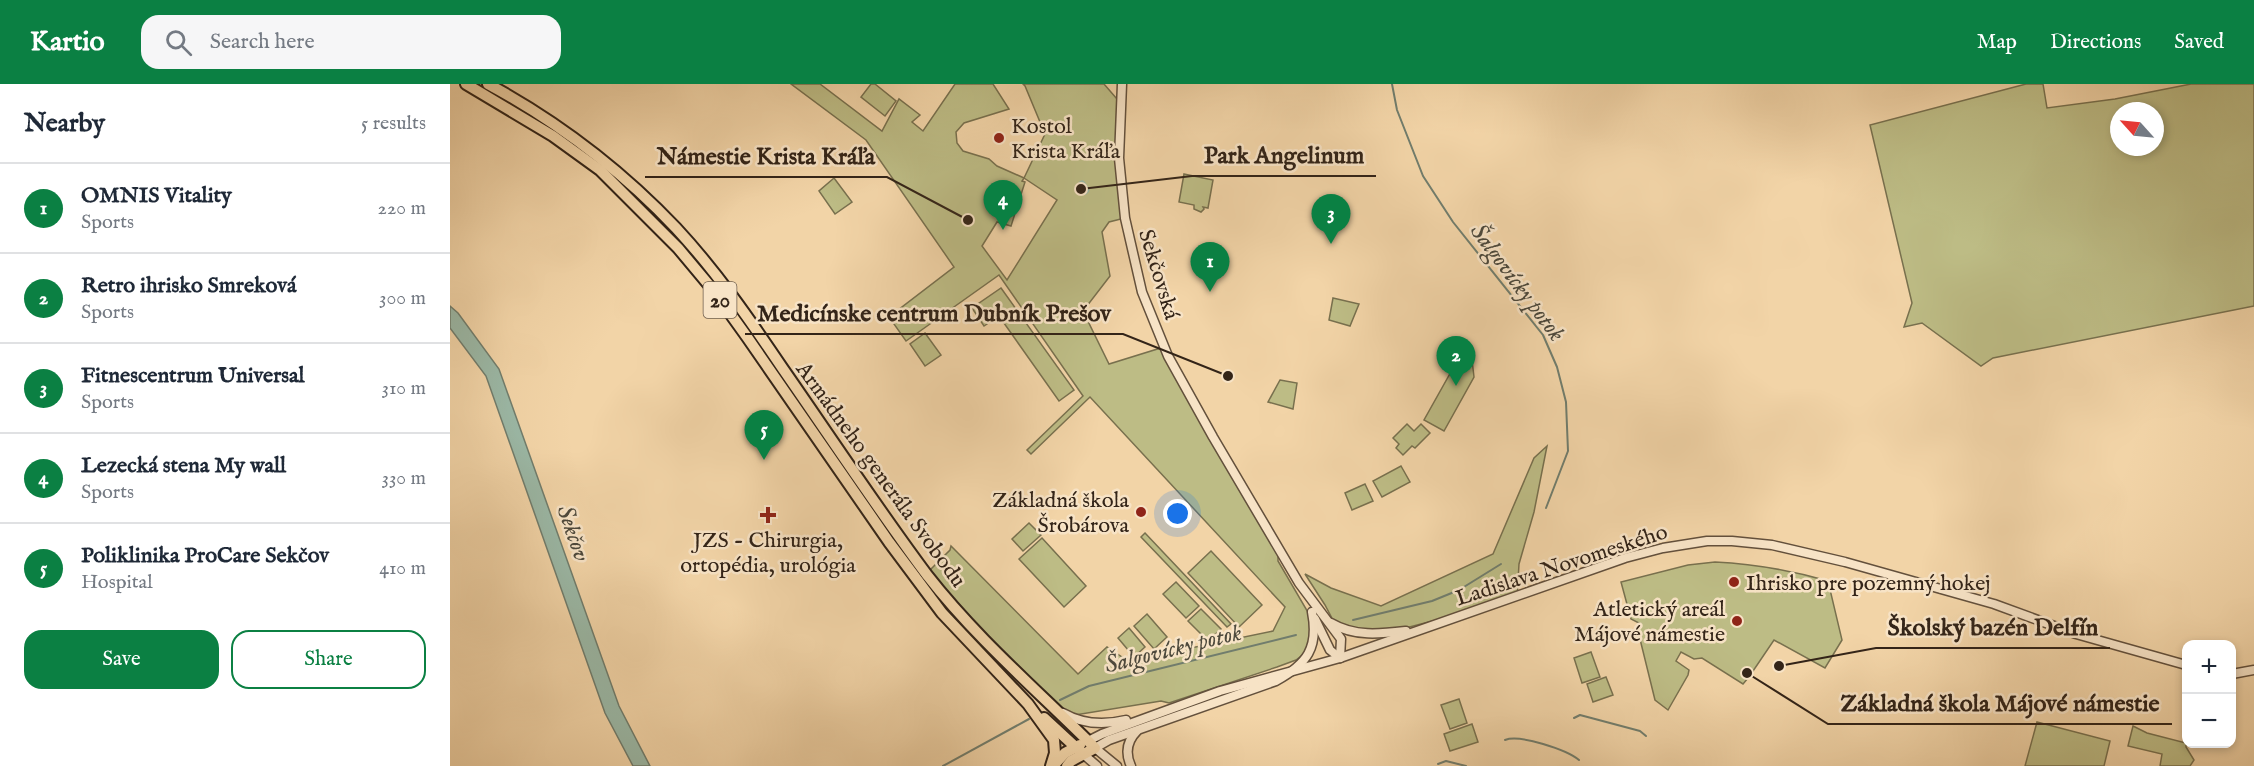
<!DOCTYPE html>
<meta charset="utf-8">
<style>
:root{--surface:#fff;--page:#f6f6f7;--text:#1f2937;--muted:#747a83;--line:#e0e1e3;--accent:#0b8043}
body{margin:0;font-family:"IM FELL English",serif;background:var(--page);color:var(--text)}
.controls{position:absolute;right:18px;bottom:18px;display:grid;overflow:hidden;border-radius:12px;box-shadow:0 3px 9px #0003}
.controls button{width:54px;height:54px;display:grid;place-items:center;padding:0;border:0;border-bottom:2px solid var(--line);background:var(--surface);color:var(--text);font:30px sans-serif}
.compass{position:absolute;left:1660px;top:18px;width:54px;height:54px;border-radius:50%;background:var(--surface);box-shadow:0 3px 9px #0003;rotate:297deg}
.you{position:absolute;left:728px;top:430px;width:21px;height:21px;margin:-15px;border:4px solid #fff;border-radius:50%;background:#1a73e8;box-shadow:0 0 0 9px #1a73e833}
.badge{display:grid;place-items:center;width:39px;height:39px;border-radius:50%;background:var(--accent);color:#fff;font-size:20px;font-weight:700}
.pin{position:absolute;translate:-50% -50px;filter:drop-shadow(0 2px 3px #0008)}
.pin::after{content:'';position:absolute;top:32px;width:21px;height:18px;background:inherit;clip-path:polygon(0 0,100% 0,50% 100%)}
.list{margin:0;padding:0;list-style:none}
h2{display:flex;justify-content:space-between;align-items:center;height:78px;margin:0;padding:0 24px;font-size:26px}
h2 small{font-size:20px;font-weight:400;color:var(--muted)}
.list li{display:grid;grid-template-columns:39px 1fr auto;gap:18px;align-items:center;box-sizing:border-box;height:90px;padding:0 24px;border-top:2px solid var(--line)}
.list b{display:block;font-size:22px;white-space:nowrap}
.list p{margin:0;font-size:20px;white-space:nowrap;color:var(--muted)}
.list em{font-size:20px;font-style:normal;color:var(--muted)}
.actions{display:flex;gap:12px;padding:18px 24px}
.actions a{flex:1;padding:14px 0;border:2px solid var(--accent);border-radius:18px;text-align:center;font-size:21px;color:var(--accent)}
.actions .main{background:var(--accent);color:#fff}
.icon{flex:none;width:33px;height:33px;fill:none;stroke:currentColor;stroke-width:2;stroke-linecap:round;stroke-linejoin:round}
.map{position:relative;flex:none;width:1804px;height:682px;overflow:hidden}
header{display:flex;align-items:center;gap:36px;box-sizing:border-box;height:84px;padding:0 30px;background:var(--accent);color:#fff}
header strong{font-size:28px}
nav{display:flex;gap:33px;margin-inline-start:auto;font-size:21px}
.search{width:420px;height:54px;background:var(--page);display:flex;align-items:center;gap:15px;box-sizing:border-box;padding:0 21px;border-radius:18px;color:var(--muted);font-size:22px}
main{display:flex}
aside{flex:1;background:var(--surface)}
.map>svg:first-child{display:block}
.green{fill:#bdbc85;stroke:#78704e;stroke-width:1.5;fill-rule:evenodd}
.water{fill:#9bb8a6;stroke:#717d6d;stroke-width:1.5}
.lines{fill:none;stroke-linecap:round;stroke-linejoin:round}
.stream{stroke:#717d6d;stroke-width:2}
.canal{stroke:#9bb8a6;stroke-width:7}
.minor-casing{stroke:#63503c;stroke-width:11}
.major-casing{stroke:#332418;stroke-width:14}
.minor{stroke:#f7e3c6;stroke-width:8}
.major{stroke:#f2d4a7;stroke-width:10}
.poi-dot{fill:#8f2418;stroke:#f7e3c6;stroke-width:2}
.labels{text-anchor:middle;stroke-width:5;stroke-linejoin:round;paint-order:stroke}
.shield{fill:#f7e3c6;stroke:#6e5d4c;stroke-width:1.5}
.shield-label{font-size:21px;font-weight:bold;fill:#332418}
.poi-label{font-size:22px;fill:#332418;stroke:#f7e3c6;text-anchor:start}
.street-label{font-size:22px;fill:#332418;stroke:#f7e3c6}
.water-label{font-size:24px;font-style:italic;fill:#4d493c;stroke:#f7e3c6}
.leader{fill:none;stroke:#332418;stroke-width:2}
.callout-dot{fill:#332418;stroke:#f7e3c6;stroke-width:2}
.callout-label{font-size:24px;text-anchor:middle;font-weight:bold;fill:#332418;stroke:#f7e3c6;stroke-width:5;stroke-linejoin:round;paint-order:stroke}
</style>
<header>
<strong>Kartio</strong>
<div class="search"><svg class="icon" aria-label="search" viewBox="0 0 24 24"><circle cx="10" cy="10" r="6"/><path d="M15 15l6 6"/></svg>Search here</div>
<nav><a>Map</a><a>Directions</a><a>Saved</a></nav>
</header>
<main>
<aside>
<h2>Nearby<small>5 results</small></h2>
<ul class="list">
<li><span class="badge">1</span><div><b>OMNIS Vitality</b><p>Sports</p></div><em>220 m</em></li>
<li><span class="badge">2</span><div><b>Retro ihrisko Smreková</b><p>Sports</p></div><em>300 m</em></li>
<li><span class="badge">3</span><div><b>Fitnescentrum Universal</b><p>Sports</p></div><em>310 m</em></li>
<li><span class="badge">4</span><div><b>Lezecká stena My wall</b><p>Sports</p></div><em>330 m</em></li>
<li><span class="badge">5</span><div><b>Poliklinika ProCare Sekčov</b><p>Hospital</p></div><em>410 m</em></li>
</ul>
<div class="actions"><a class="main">Save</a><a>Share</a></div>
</aside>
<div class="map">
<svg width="1804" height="682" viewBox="0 0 1804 682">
<rect width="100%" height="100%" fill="#f2d4a7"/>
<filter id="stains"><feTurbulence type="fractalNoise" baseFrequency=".00333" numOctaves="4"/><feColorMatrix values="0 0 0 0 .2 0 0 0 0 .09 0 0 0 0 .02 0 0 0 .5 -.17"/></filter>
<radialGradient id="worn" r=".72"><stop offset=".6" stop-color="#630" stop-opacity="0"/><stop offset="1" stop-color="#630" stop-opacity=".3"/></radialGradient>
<g class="green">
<path d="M341 0H370L432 47 449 15 470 31 462 38 473 47 505 0H543L559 25 514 39 506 48 507 59 513 67 539 75 547 82 574 94 595 50 575 2 573 0H654L667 15 666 73 675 134 659 138 652 148 660 192 633 227 659 280 714 263 828 463V477L859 530 862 555 855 569 846 576 827 583 719 619 711 617 625 631 598 620 478 488 500 466 501 462 628 590 657 563 678 577 823 547 835 523 640 313 581 370 577 366 633 312 549 191 456 257 439 233 504 183 416 56ZM574 94 607 116 557 196 532 162 547 138 561 142 575 98 572 97Z"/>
<polygon points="421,0 425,0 446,17 435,32 411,13"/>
<path d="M1576 0H1593L1597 24 1665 15 1741 0H1804V222L1543 274 1531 282 1472 239 1454 243 1462 219 1420 41ZM1669 27H1705V63H1669Z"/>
<polygon points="734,90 763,96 758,124 753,123 754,125 751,128 744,125 744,121 729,118"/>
<polygon points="384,94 402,118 385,130 369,107"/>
<polygon points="551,204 624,306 609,317 549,232 534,242 522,224"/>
<polygon points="883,214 909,220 900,242 879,236"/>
<polygon points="475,249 491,271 475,282 460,260"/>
<polygon points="1011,270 1022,276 1024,293 994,347 974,336"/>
<polygon points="830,296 847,299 843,325 818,318"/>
<polygon points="957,340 964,347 971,340 980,349 965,364 962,362 953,371 946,364 949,360 943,354"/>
<polygon points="1097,362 1084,428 1069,480 1067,515 948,546 914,548 885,540 875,521 855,490 881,504 931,522 1043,470 1084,374"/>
<polygon points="951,382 960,398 932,413 923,397"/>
<polygon points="915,400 923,417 902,426 895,409"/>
<polygon points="579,439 591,451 573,467 562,455"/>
<polygon points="695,449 781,540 777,543 691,453"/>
<polygon points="592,454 636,502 614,523 569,475"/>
<polygon points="761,467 812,521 789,543 738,489"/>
<path d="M1265 478C1304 480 1340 486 1378 497L1392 556 1375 584 1324 556 1301 590 1299 589 1296 592 1298 594 1293 600 1252 574 1244 575 1231 568 1226 577 1239 586 1238 591 1218 626 1205 616 1188 547 1191 540 1181 535 1171 498 1238 481Z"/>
<polygon points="726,498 749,522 736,534 713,510"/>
<polygon points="751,525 771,545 758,557 738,537"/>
<polygon points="697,530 717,553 704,565 684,542"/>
<polygon points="679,544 695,563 684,573 668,554"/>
<polygon points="1141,568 1150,593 1132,599 1124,574"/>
<polygon points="1156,593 1163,611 1143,618 1137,600"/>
<polygon points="1009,615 1017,639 1000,645 991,621"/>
<polygon points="1587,638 1660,657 1654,682 1575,682"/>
<polygon points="1022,640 1028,658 1000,667 994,650"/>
<polygon points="1683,642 1697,649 1736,659 1736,663 1744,676 1740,682 1710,682 1712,670 1678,662"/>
</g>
<polygon class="water" points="0,222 8,229 49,285 169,622 200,682 183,682 155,629 36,292 0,244"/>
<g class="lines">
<g class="stream">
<polyline points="942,0 947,26 973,92 1003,138 1093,251 1107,283 1116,318 1118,367 1096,424"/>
<polyline points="903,536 982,517 1009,506 1051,480"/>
<polyline points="610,616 639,602 846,551"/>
<polyline points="1124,634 1130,631 1190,647 1196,652"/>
<path d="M1055 656C1070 650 1117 666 1129 676"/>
<polyline points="988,680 996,677 1016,682"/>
<polyline points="493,682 579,635"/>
</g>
<polyline class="canal" points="632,100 636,106 635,107"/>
<g class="minor-casing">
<g id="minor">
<polyline points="672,0 669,74 675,134 692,208 718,272 763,353 849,499 891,555 890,574"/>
<polyline points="865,535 880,566 890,574"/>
<path d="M881 539C905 553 930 550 956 547"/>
<polyline points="1782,590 1804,586"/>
<path d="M613 629C632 640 655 641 676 636"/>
<polyline points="638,657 652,650 770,607 890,574 1175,474 1213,464 1257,457 1282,457 1322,461 1395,478 1544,520 1626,550 1736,581"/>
<polyline points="633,670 647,682"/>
<path d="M667 682 645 664 659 656 826 597C857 580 869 564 862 528"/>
<path d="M681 682C675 669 677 657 687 647"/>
</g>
</g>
<g class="major-casing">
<g id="major">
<polyline points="16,0 103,52 150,86 228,164 264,207 297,253 439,458 492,529 578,620 604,656 605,669 601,682"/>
<path d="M38 0C108 38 171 86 226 144 266 187 300 236 333 285 381 354 427 424 477 491 527 555 588 607 645 664L621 677 617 682"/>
<polyline points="594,634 633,670"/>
<polyline points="603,682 615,669 630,661"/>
</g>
</g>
<use href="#minor" class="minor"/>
<use href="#major" class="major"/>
</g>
<g class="poi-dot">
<circle cx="549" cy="54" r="6"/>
<circle cx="691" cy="428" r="6"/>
<path d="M315 422h6v6h6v6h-6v6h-6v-6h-6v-6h6z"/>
<circle cx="1284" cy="498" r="6"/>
<circle cx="1287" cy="537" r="6"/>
</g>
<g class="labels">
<rect class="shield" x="253.5" y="198" width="33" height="36" rx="4.5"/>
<g class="shield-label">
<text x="270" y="223">20</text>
</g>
<g class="poi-label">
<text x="561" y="49">Kostol<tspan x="561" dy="25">Krista Kráľa</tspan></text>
<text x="679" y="423" text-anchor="end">Základná škola<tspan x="679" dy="25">Šrobárova</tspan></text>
<text x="318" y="463" text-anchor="middle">JZS - Chirurgia,<tspan x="318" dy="25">ortopédia, urológia</tspan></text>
<text x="1296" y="506">Ihrisko pre pozemný hokej</text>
<text x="1275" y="532" text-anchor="end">Atletický areál<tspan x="1275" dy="25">Májové námestie</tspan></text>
</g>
<g class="street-label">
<text transform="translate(710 190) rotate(73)" y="8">Sekčovská</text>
<text transform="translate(432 390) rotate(54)" y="8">Armádneho generála Svobodu</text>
<text transform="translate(1111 480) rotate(-18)" y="8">Ladislava Novomeského</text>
</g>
<g class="water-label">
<text transform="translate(1068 198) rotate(53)" y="8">Šalgovícky potok</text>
<text transform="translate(124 449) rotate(71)" y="8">Sekčov</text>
<text transform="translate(723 564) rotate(-14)" y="8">Šalgovícky potok</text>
</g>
</g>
<path class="leader" d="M631 105L742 92H926M518 136L437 93H195M778 292L673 250H295M1329 582L1426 564H1660M1297 589L1378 640H1722"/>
<g class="callout-dot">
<circle cx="631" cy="105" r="6"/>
<circle cx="518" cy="136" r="6"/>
<circle cx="778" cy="292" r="6"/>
<circle cx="1329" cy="582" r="6"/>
<circle cx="1297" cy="589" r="6"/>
</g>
<g class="callout-label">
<text x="834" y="79">Park Angelinum</text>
<text x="316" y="80">Námestie Krista Kráľa</text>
<text x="484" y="237">Medicínske centrum Dubník Prešov</text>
<text x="1543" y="551">Školský bazén Delfín</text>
<text x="1550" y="627">Základná škola Májové námestie</text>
</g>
<rect width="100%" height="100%" filter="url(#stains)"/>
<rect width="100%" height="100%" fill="url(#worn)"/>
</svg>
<div class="controls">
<button>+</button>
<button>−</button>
</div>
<svg class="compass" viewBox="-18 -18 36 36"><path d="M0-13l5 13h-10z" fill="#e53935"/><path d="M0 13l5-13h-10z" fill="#747a83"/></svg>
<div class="you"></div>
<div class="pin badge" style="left:760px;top:208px">1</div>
<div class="pin badge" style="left:1006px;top:302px">2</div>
<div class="pin badge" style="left:881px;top:160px">3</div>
<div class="pin badge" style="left:553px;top:146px">4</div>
<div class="pin badge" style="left:314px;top:376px">5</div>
</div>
</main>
